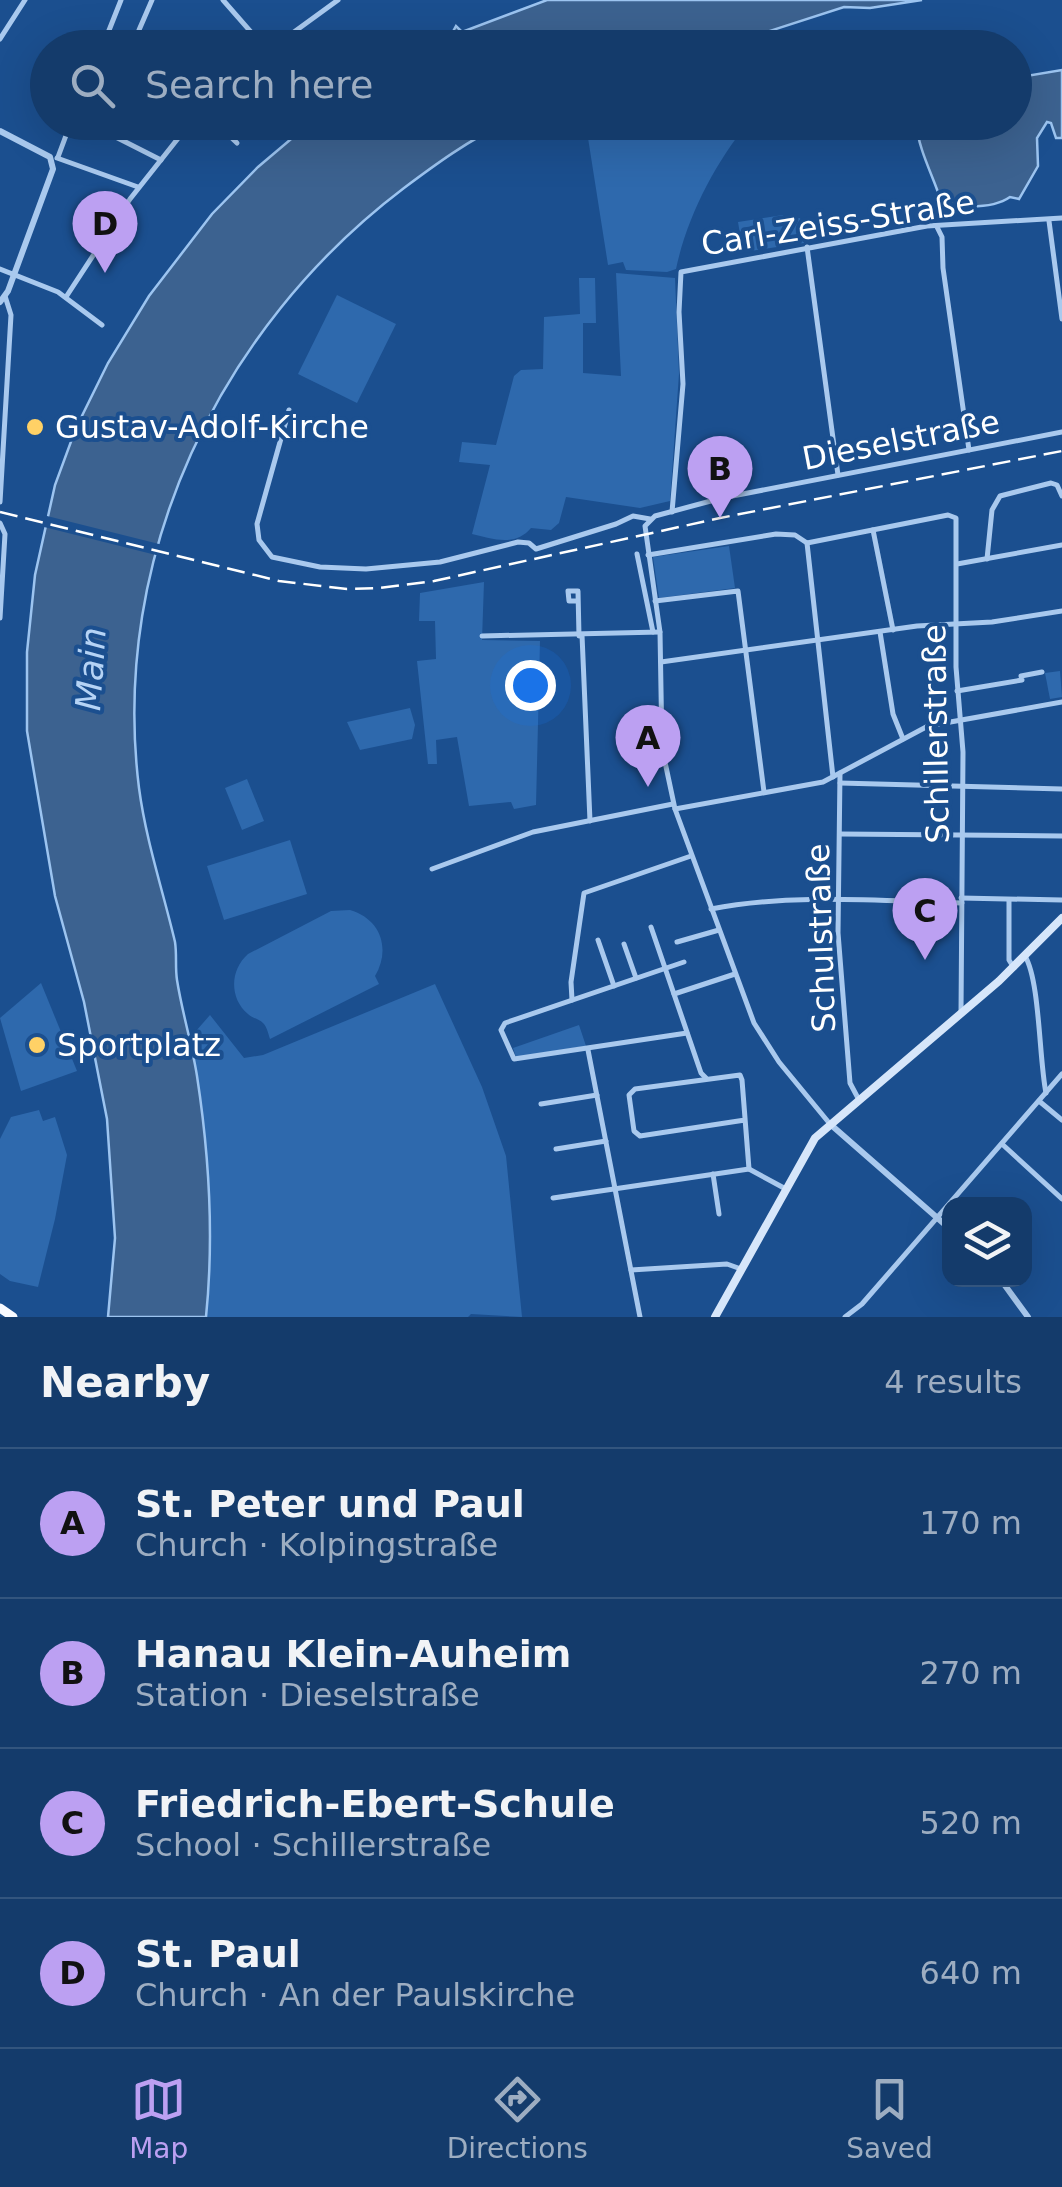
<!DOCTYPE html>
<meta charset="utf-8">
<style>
:root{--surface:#143b6b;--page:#1d4271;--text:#f1f3f6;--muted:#9dadc1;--line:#33557e;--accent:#bca0f2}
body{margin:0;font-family:"DejaVu Sans",sans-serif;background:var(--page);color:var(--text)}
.controls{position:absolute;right:30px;bottom:30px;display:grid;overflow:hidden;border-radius:20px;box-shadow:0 10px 40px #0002}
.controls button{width:90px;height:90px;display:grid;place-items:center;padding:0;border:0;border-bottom:2px solid var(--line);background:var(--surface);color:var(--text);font:50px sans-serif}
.you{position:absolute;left:530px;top:685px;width:35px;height:35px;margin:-25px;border:8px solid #fff;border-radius:50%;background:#1a73e8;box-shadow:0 0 0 15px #1a73e833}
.badge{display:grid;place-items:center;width:65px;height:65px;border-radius:50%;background:var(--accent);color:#111;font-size:32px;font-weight:700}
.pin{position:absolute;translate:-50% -82px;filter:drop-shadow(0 2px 5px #0008)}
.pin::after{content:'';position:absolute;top:52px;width:35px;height:30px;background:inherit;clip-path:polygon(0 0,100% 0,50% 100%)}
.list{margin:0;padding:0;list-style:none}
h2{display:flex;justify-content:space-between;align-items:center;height:130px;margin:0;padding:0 40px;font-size:42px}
h2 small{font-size:32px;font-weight:400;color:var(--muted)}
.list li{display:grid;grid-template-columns:65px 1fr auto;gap:30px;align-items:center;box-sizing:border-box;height:150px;padding:0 40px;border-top:2px solid var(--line)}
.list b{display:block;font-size:38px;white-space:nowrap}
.list p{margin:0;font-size:32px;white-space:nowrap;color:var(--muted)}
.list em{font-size:32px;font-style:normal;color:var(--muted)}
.icon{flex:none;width:55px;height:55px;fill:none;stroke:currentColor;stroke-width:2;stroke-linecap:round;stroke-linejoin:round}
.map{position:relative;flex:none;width:1062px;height:1317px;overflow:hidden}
.search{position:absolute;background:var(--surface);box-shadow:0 10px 40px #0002;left:30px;right:30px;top:30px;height:110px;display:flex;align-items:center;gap:25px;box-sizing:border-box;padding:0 35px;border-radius:55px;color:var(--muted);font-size:38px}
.sheet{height:730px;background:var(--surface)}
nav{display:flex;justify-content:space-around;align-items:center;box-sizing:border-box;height:140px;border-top:2px solid var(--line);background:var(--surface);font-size:28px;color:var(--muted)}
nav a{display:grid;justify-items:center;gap:5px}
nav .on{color:var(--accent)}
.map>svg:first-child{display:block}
.green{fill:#2e69ad}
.water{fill:#3c6290;stroke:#9cc4f0;stroke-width:2.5}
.pier{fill:#1b4f8f}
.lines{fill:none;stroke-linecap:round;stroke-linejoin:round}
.minor{stroke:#a9c9ee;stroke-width:5}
.tertiary{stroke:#a9c9ee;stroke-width:6}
.secondary{stroke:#d6e6fa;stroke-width:8}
.trunk{stroke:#f8faff;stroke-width:9}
.rail{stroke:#fff;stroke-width:2.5;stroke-dasharray:18 8;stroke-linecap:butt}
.poi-dot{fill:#ffd166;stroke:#1b4f8f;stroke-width:4}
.labels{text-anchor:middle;stroke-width:8;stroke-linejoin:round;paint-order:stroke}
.street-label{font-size:32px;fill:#fff;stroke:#1b4f8f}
.poi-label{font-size:32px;fill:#fff;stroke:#1b4f8f;text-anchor:start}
.water-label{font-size:35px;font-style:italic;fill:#b5d3f5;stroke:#1b4f8f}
</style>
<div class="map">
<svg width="1062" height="1317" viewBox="0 0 1062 1317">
<rect width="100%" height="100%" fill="#1b4f8f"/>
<g class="green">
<path d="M644 123H748C715 163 687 217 676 269L667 272 626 270 623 262 608 265 588 138Z"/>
<polygon points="783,215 785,220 800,218 804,243 743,252 738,222"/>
<path d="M616 273 675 278 679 374 670 501 640 508 566 497 559 523 551 530 531 528C515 547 493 539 472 534L490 465 459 462 462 442 496 445 514 376 521 370 543 369 544 317 580 314 579 278H595L596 323H583V373L621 376Z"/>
<polygon points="337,295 396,324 357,403 298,374"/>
<polygon points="729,546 735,588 659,598 653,557"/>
<polygon points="484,582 482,640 540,641 536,805 514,809 511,802 469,806 457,737 436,740 437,764 428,764 417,661 436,659 435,621 419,621 420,593"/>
<polygon points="1060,671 1062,697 1050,699 1045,673"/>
<polygon points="410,708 415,725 412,739 360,750 347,722"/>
<polygon points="247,779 264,821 242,830 225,788"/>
<polygon points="290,840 307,894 224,920 207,866"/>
<path d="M350 910C381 919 391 949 375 976L379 984 270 1039C268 1033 267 1027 263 1023 259 1019 252 1018 248 1014 229 998 230 970 248 954L331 911Z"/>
<polygon points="41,983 77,1071 21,1091 0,1018"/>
<path d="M435 984 482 1087 506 1156 522 1317 471 1314 468 1317H206C215 1225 206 1130 189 1039L210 1015 244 1058 263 1055Z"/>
<polygon points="579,1025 586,1046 516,1057 513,1048"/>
<polygon points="39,1110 43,1121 55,1117 67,1155 55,1219 38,1287 10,1281 0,1274 0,1139 11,1117"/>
</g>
<g class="water">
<polygon points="547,0 922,0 870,8 844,7 720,47 432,47 450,37 456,26 462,32"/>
<path d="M1062 70V138H1056L1051 123 1047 122 1037 138 1038 166 1019 199 1010 197C993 209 962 207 942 204 934 177 919 152 916 123L1014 122 1015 78Z"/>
<path d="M310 123H505C469 140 436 164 404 188 219 328 110 556 139 788 146 841 163 891 175 942 177 955 175 967 177 980 182 1012 192 1044 197 1076 209 1154 214 1238 206 1317H108L115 1238 107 1119 84 1002 55 896 27 731V652L35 575 55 485 76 428 108 363 149 296 212 214 258 167Z"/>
</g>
<polygon class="pier" points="43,515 163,545 160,556 40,526"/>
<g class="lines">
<g class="minor">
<polyline points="223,0 265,48"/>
<polyline points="0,39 25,0"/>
<polyline points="102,48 121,0"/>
<polyline points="140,48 139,30 152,0"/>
<polyline points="272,48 338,0"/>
<polyline points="86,122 161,160"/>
<polyline points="215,122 237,143"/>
<polyline points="58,157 71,122"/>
<polyline points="57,158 138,187"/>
<polyline points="1049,221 1062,319"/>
<polyline points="937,227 942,237 943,268 969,450"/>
<polyline points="807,247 838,475"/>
<polyline points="0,269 58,292 102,325"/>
<polyline points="66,297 130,199 191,122"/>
<polyline points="289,410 257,524 259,540 272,557 320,567 366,569 440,562 518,542 529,543 536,549 616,524 633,516 650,519"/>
<polyline points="0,502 11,315 5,296"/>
<polyline points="672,512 683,384 679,312 681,272 927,226 1062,218"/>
<polyline points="0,523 5,534 0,618"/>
<polyline points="873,530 893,630"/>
<polyline points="807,543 833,777"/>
<polyline points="637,554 653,632"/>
<polyline points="648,555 776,534 795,535 807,543 948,515 956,518 956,667 963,752 961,1013"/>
<polyline points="987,559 992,510 1000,496 1051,483 1057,485 1062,496"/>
<polyline points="957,564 1062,545"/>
<polyline points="578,601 569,601 568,591 578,591 579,636"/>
<polyline points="655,601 738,591 764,792"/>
<polyline points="880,632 893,714 903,739"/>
<polyline points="582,635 590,821"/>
<polyline points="482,636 660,632"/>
<polyline points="661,662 917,626 992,622 1062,611"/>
<polyline points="957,691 1022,680 1021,676 1042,672"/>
<polyline points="840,773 838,933 850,1083 859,1100"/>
<polyline points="840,783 1062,789"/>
<polyline points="675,809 823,782 928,726 1062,702"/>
<polyline points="840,834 1062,836"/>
<polyline points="432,869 533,832 673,804"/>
<polyline points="961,898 1062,900"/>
<polyline points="1009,900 1009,960 1014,968"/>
<path d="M711 909C792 893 879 901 962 903"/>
<polyline points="651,927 701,1073 706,1078"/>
<polyline points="598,940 614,986"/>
<polyline points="677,942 719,930"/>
<polyline points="624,944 636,978"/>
<path d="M1025 956C1040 981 1039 1059 1046 1093"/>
<polyline points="684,962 505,1023 501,1030 514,1059 687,1033"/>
<polyline points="674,994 735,974"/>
<polyline points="572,1000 571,982 584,893 691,856"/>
<polyline points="588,1050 640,1317"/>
<polyline points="1039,1101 1062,1120"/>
<polyline points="541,1104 597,1095"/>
<polyline points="745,1120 640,1136 634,1131 629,1095 635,1089 740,1075 742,1080 749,1169"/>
<polyline points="830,1124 779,1062 754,1023 675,809 662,748 660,632 645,526 655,516 722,498 1062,432"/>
<polyline points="1002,1144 1062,1199"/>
<polyline points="556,1149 606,1141"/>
<polyline points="713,1174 719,1214"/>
<polyline points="553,1198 749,1169 784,1188"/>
<polyline points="631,1270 727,1264 741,1269"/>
<polyline points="845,1317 862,1304 1062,1074"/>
</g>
<g class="tertiary">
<polyline points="0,131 50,157 53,169 8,291 0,302"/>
<polyline points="830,1124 950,1229"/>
<polyline points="1001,1280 1028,1317"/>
</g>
<polyline class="secondary" points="715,1317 815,1138 999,981 1062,918"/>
<polyline class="trunk" points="0,1308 13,1317"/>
<polyline class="rail" points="0,512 279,581 347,589 379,588 434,581 720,518 1062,451"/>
</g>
<g class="poi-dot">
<circle cx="35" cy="427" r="10"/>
<circle cx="37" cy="1045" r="10"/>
</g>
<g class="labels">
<g class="street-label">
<text transform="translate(838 223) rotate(-9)" y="11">Carl-Zeiss-Straße</text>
<text transform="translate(901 440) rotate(-11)" y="11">Dieselstraße</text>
<text transform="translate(936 734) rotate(-91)" y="11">Schillerstraße</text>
<text transform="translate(821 938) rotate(-92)" y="11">Schulstraße</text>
</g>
<g class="poi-label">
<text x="55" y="438">Gustav-Adolf-Kirche</text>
<text x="57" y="1056">Sportplatz</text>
</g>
<g class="water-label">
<text transform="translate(91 669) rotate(-86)" y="12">Main</text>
</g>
</g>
</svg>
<div class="controls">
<button><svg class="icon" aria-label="layers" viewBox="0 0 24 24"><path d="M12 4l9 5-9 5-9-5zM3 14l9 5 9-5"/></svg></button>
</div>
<div class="you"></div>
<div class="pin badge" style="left:648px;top:787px">A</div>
<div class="pin badge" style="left:720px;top:518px">B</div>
<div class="pin badge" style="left:925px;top:960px">C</div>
<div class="pin badge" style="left:105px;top:273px">D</div>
<div class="search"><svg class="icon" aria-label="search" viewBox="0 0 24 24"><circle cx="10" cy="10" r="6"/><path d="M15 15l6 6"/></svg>Search here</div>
</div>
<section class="sheet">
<h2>Nearby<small>4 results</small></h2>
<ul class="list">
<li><span class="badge">A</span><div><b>St. Peter und Paul</b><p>Church · Kolpingstraße</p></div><em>170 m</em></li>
<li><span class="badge">B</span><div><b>Hanau Klein-Auheim</b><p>Station · Dieselstraße</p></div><em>270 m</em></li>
<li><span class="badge">C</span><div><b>Friedrich-Ebert-Schule</b><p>School · Schillerstraße</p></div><em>520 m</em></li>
<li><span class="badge">D</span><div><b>St. Paul</b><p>Church · An der Paulskirche</p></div><em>640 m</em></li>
</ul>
</section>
<nav>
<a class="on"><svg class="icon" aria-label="map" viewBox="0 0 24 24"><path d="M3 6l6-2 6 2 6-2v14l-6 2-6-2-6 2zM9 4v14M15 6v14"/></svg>Map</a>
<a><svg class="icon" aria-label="directions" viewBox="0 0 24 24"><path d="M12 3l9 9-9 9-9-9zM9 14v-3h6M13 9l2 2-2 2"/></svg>Directions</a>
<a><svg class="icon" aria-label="saved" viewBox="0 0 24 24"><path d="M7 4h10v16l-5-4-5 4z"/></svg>Saved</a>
</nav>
